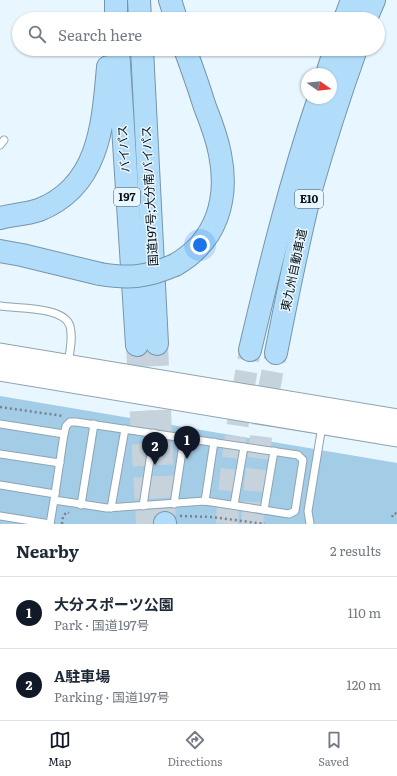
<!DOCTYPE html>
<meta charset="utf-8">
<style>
:root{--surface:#fff;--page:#f2f2f3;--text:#1f2937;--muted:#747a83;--line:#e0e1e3;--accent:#111827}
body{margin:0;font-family:Literata,"Noto Sans JP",serif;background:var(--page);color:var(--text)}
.compass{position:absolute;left:301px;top:68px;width:36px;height:36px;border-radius:50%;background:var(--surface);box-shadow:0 1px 3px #0004;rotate:104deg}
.you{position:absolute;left:200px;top:245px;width:14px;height:14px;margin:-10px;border:3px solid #fff;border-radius:50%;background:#1a73e8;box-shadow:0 0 0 6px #1a73e833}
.badge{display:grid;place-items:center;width:26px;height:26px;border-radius:50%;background:var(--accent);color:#fff;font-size:13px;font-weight:700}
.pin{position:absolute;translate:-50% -33px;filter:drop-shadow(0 1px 2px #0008)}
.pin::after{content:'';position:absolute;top:21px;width:14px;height:12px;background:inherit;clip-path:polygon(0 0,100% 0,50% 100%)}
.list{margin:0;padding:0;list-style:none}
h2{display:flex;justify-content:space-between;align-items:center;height:52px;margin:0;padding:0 16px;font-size:17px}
h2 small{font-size:13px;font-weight:400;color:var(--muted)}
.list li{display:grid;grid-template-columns:26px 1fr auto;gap:12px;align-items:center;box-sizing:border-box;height:72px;padding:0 16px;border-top:1px solid var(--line)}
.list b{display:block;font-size:15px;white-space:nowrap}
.list p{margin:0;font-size:13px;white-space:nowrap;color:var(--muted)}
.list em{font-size:13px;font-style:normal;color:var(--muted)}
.icon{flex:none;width:22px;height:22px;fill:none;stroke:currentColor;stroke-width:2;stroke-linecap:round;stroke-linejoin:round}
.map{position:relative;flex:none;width:397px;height:524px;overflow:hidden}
.search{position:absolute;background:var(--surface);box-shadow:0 1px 3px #0004;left:12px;right:12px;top:12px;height:44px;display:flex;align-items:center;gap:10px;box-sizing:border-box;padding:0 14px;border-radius:22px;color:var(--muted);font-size:15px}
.sheet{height:196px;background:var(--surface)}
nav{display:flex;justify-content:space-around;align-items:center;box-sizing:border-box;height:56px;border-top:1px solid var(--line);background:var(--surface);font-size:11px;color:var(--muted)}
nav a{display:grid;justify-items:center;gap:2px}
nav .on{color:var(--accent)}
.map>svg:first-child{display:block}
.green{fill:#a3cce6}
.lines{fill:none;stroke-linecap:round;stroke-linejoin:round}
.highway-tunnel{stroke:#c6d3dc;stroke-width:22;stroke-dasharray:22 11;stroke-linecap:butt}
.lane-casing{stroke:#8ea4b2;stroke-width:9}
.secondary-casing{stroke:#8ea4b2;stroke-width:23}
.highway-casing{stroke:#7695aa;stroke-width:24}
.path{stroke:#778289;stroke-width:2.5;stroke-dasharray:2 3;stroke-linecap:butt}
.lane{stroke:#fff;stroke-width:7}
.secondary{stroke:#fff;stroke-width:21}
.highway{stroke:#b1ddfa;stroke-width:22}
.highway-bridge-casing{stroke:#7695aa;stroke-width:24;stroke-linecap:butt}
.highway-bridge{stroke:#b1ddfa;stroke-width:22}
.labels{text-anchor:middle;stroke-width:3;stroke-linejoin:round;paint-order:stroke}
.shield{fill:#e8f6ff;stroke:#4a545a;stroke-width:1}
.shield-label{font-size:11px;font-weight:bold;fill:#070f14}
.street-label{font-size:12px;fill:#070f14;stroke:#e8f6ff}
</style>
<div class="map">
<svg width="397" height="524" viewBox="0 0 397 524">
<rect width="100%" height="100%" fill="#e8f6ff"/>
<polygon class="green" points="0,396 397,463 397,524 0,524"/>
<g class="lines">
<g class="highway-tunnel">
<polyline points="157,344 165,523"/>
<polyline points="137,345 147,524"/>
<path d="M227 524C230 465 240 408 250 350"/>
<polyline points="252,524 255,485 263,421 276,353"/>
</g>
<g class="lane-casing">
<g id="lane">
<polyline points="0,145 4,140"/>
<path d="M0 306C17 309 64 306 70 326 73 338 70 351 68 363"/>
<polyline points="0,424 64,434"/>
<polyline points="0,454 60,463"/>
<polyline points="0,485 55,494"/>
<polyline points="205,501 214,442"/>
<polyline points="174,504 184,438"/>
<polyline points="81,505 94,424"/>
<polyline points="234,505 244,447"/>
<polyline points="143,506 154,433"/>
<polyline points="111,508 125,429"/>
<polyline points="264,510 274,451"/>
<polyline points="0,516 50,524"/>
<polyline points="50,524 55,494 64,434 66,426 70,422 76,422 298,455 303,460 295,511 289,514 205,501 107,508 54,500"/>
<polyline points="310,524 308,511 322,426"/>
</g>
</g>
<g class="secondary-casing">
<g id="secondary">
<polyline points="0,354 397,420"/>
<polyline points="0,370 397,436"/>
</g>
</g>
<g class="highway-casing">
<g id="highway">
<polyline points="116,0 116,19"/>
<polyline points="139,0 140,19"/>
<polyline points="170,0 176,19"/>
<polyline points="345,19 352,0"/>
<polyline points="366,19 374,0"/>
<polyline points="118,49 137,345"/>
<polyline points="142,49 157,344"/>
<polyline points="327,74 335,49"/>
<path d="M0 218C12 215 27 214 39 210 100 186 103 123 108 67"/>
<polyline points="0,251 22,255 100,274"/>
<path d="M175 265C217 241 229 199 220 154 217 138 211 122 205 107 199 88 192 68 185 49"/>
<path d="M250 350C270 265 291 180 319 98"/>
<path d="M276 353C287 297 298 241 312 186 325 140 340 94 356 49"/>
<polyline points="165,523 165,524"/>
</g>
</g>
<g class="path">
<polyline points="0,407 63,416"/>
<polyline points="180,516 212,517 265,524"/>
<polyline points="392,517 394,513 397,514"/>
<polyline points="62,524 63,516 67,512 69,513"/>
</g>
<use href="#lane" class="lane"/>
<use href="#secondary" class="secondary"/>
<use href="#highway" class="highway"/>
<g class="highway-bridge-casing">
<path id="highway-bridge" d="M100 274C130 279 147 277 175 265"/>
</g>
<use href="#highway-bridge" class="highway-bridge"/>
</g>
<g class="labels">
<g class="shield">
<rect x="114" y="188" width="26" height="18" rx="3"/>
<rect x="295" y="190" width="28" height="18" rx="3"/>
</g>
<g class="shield-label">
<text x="127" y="201">197</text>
<text x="309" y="203">E10</text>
</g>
<g class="street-label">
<text transform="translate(124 149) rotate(-94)" y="4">バイパス</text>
<text transform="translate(150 196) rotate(-93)" y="4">国道197号;大分南バイパス</text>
<text transform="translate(294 270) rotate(-78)" y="4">東九州自動車道</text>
</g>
</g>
</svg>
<svg class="compass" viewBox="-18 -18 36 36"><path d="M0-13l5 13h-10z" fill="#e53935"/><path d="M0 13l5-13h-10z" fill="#747a83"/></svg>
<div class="you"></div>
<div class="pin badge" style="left:187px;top:459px">1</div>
<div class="pin badge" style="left:155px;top:465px">2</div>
<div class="search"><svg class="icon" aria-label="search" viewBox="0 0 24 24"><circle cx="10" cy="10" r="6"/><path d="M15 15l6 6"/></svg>Search here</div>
</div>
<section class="sheet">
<h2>Nearby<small>2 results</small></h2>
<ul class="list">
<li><span class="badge">1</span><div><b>大分スポーツ公園</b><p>Park · 国道197号</p></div><em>110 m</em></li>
<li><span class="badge">2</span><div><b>A駐車場</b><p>Parking · 国道197号</p></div><em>120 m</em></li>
</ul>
</section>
<nav>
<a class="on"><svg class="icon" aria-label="map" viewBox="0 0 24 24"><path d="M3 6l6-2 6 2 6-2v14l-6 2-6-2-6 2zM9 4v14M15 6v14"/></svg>Map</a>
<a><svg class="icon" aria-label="directions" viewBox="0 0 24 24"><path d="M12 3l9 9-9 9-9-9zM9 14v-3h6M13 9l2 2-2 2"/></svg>Directions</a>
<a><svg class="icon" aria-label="saved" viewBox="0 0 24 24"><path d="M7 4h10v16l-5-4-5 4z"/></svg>Saved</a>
</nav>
